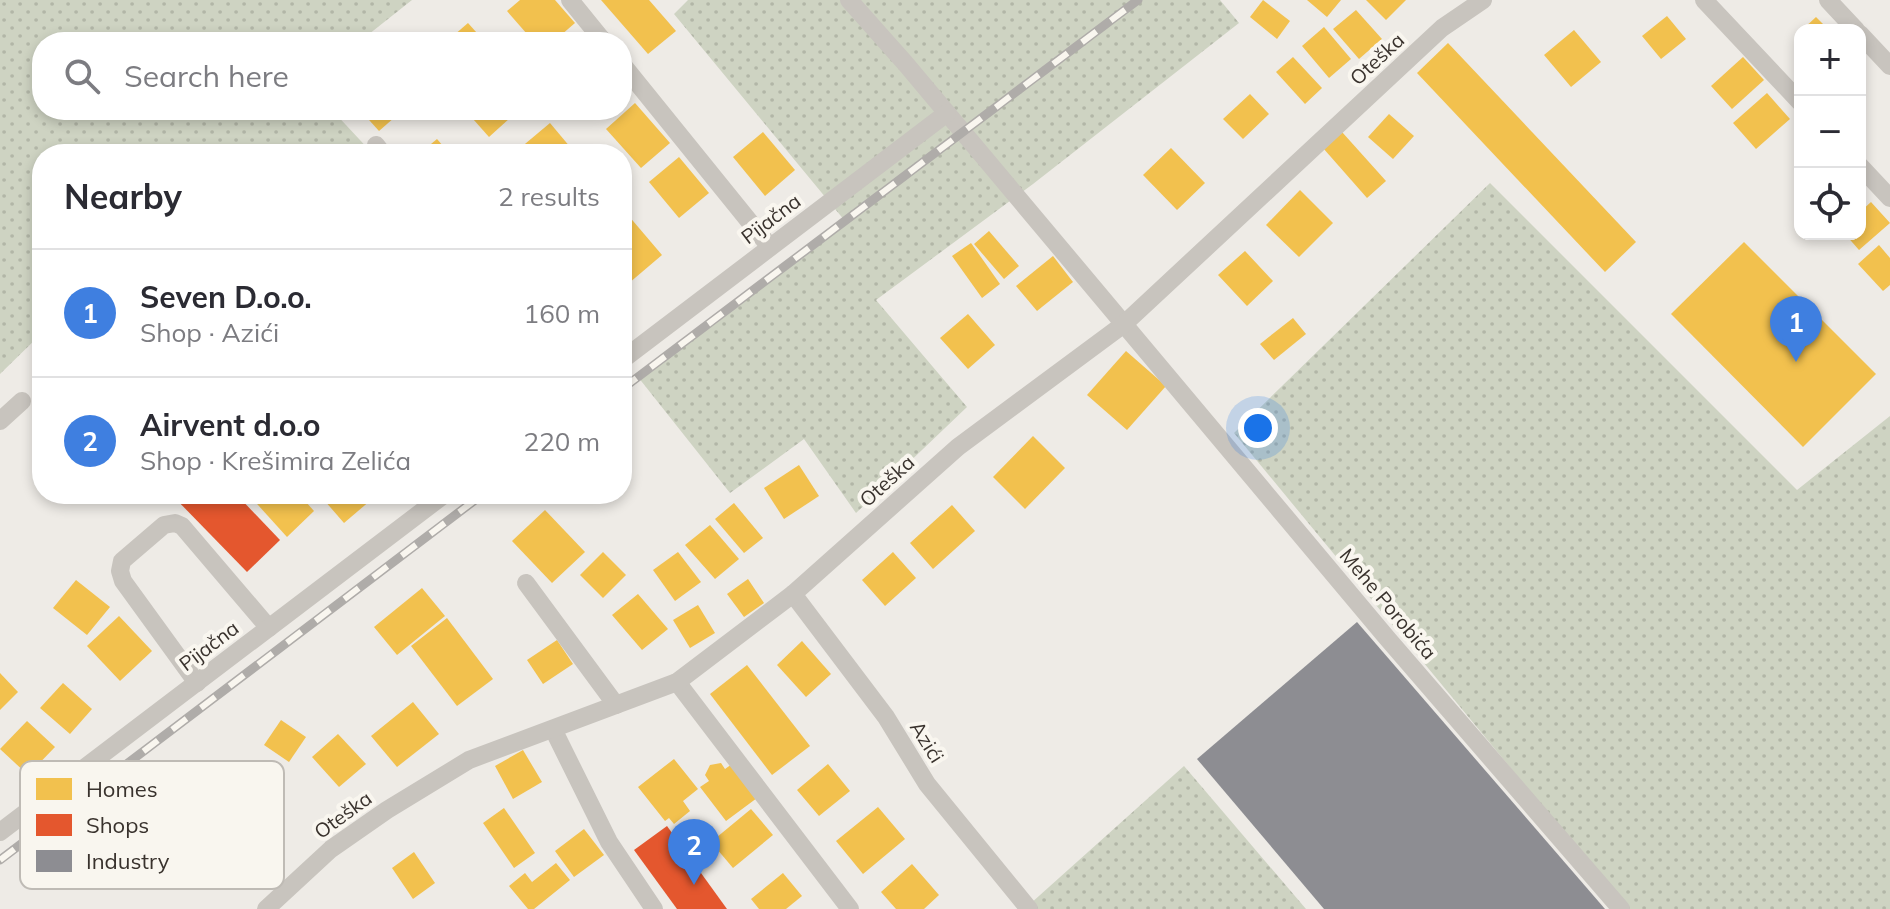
<!DOCTYPE html>
<meta charset="utf-8">
<style>
:root{--surface:#fff;--page:#f7f7f7;--text:#2b2b33;--muted:#7c7c81;--line:#e1e1e2;--accent:#ea580c}
body{margin:0;font-family:Mulish,sans-serif;background:var(--page);color:var(--text)}
.controls{position:absolute;right:24px;top:24px;display:grid;overflow:hidden;border-radius:16px;box-shadow:0 4px 12px #0003}
.controls button{width:72px;height:72px;display:grid;place-items:center;padding:0;border:0;border-bottom:2px solid var(--line);background:var(--surface);color:var(--text);font:40px sans-serif}
.you{position:absolute;left:1258px;top:428px;width:28px;height:28px;margin:-20px;border:6px solid #fff;border-radius:50%;background:#1a73e8;box-shadow:0 0 0 12px #1a73e833}
.badge{display:grid;place-items:center;width:52px;height:52px;border-radius:50%;background:var(--accent);color:#fff;font-size:26px;font-weight:700}
.pin{position:absolute;translate:-50% -66px;filter:drop-shadow(0 2px 4px #0008)}
.pin::after{content:'';position:absolute;top:42px;width:28px;height:24px;background:inherit;clip-path:polygon(0 0,100% 0,50% 100%)}
.list{margin:0;padding:0;list-style:none}
h2{display:flex;justify-content:space-between;align-items:center;height:104px;margin:0;padding:0 32px;font-size:34px}
h2 small{font-size:26px;font-weight:400;color:var(--muted)}
.list li{display:grid;grid-template-columns:52px 1fr auto;gap:24px;align-items:center;box-sizing:border-box;height:128px;padding:0 32px;border-top:2px solid var(--line)}
.list b{display:block;font-size:30px;white-space:nowrap}
.list p{margin:0;font-size:26px;white-space:nowrap;color:var(--muted)}
.list em{font-size:26px;font-style:normal;color:var(--muted)}
.icon{flex:none;width:44px;height:44px;fill:none;stroke:currentColor;stroke-width:2;stroke-linecap:round;stroke-linejoin:round}
.map{position:relative;flex:none;width:1890px;height:909px;overflow:hidden}
.search{position:absolute;background:var(--surface);box-shadow:0 4px 12px #0003;left:32px;top:32px;width:600px;height:88px;display:flex;align-items:center;gap:20px;box-sizing:border-box;padding:0 28px;border-radius:32px;color:var(--muted);font-size:30px}
.panel{position:absolute;background:var(--surface);box-shadow:0 4px 12px #0003;left:32px;top:144px;width:600px;height:360px;border-radius:32px}
.map>svg:first-child{display:block}
.grass{fill:url(#grass-dots)}
.homes{fill:#f2c14e}
.shops{fill:#e4572e}
.industry{fill:#8d8d92}
.lines{fill:none;stroke-linecap:round;stroke-linejoin:round}
.minor{stroke:#c8c4be;stroke-width:18}
.rail-casing{stroke:#afaca9;stroke-width:9}
.rail{stroke:#f9f6ef;stroke-width:6;stroke-dasharray:18;stroke-linecap:butt}
.labels{text-anchor:middle;stroke-width:8;stroke-linejoin:round;paint-order:stroke}
.street-label{font-size:20px;fill:#39322d;stroke:#f9f6ef}
.key{fill:#f9f6ef;stroke:#bfbbb5;stroke-width:2}
.key-label{font-size:22px;fill:#39322d}
</style>
<div class="map">
<svg width="1890" height="909" viewBox="0 0 1890 909">
<defs>
<pattern id="grass-dots" width="8" height="8" patternUnits="userSpaceOnUse" patternTransform="scale(2)"><rect width="8" height="8" fill="#ced3c2"/><path d="M2 2h.1M6 6h.1" fill="none" stroke="#b2b6a7" stroke-width="1.8" stroke-linecap="round"/></pattern>
</defs>
<rect width="100%" height="100%" fill="#eeebe6"/>
<g class="grass">
<polygon points="0,0 412,0 359,42 42,42 42,110 332,110 373,154 42,154 42,333 0,374"/>
<polygon points="688,0 1220,0 1239,23 1033,184 876,300 967,407 856,513 804,439 730,493 638,377 845,221 674,14"/>
<polygon points="1490,183 1797,490 1890,416 1890,909 1627,909 1234,433"/>
<polygon points="1184,766 1306,909 1034,909 1030,904"/>
</g>
<g class="homes">
<polygon points="520,0 555,0 575,23 553,42 534,42 507,11"/>
<polygon points="601,0 649,0 676,31 648,54"/>
<polygon points="1263,0 1290,21 1277,39 1250,17"/>
<polygon points="1307,0 1341,0 1327,17"/>
<polygon points="1366,0 1406,0 1386,20"/>
<polygon points="1356,10 1382,39 1359,59 1333,29"/>
<polygon points="1667,16 1686,39 1661,59 1642,36"/>
<polygon points="1816,17 1829,30 1802,30"/>
<polygon points="468,23 485,42 446,42"/>
<polygon points="1324,27 1351,59 1329,78 1302,46"/>
<polygon points="1574,30 1601,62 1571,87 1544,55"/>
<polygon points="1448,43 1636,242 1605,272 1417,73"/>
<polygon points="1293,57 1322,88 1305,104 1276,72"/>
<polygon points="1743,57 1764,80 1732,109 1711,86"/>
<polygon points="1767,93 1790,119 1756,149 1733,123"/>
<polygon points="1250,94 1269,114 1243,139 1223,119"/>
<polygon points="635,103 670,143 641,168 606,129"/>
<polygon points="360,110 403,110 379,131"/>
<polygon points="465,110 519,110 489,137"/>
<polygon points="1389,114 1414,136 1393,159 1368,137"/>
<polygon points="550,123 576,154 513,154"/>
<polygon points="763,132 795,170 765,196 733,157"/>
<polygon points="1342,132 1386,181 1367,198 1323,148"/>
<polygon points="437,139 450,154 419,154"/>
<polygon points="1171,148 1205,183 1177,210 1143,175"/>
<polygon points="679,157 709,193 679,218 649,182"/>
<polygon points="1300,190 1333,223 1299,257 1266,225"/>
<polygon points="1871,202 1890,223 1859,250 1845,234 1860,234 1860,212"/>
<polygon points="622,208 662,255 622,289"/>
<polygon points="989,231 1019,266 1004,279 974,244"/>
<polygon points="1744,242 1876,374 1803,447 1671,314"/>
<polygon points="971,243 1000,284 982,298 952,256"/>
<polygon points="1879,245 1890,258 1890,285 1883,291 1858,264"/>
<polygon points="1245,251 1273,281 1247,306 1218,275"/>
<polygon points="1053,256 1073,282 1037,311 1016,286"/>
<polygon points="968,314 995,345 968,369 940,338"/>
<polygon points="1293,318 1306,334 1274,360 1260,344"/>
<polygon points="1126,351 1166,386 1127,430 1087,395"/>
<polygon points="1033,436 1065,468 1025,509 993,477"/>
<polygon points="799,465 819,496 784,519 764,488"/>
<polygon points="248,494 299,494 314,511 287,537"/>
<polygon points="331,494 378,494 344,523 324,500"/>
<polygon points="734,503 763,538 744,553 715,519"/>
<polygon points="952,505 975,531 933,569 910,543"/>
<polygon points="545,510 585,552 552,583 512,541"/>
<polygon points="710,525 739,559 715,579 685,545"/>
<polygon points="603,552 626,575 603,598 580,575"/>
<polygon points="678,552 701,582 675,601 653,570"/>
<polygon points="893,552 916,578 885,606 862,580"/>
<polygon points="748,579 764,603 744,617 727,594"/>
<polygon points="76,580 110,607 87,635 53,608"/>
<polygon points="422,588 445,616 397,655 374,627"/>
<polygon points="638,594 668,629 642,650 612,615"/>
<polygon points="698,605 715,633 690,648 673,620"/>
<polygon points="119,616 152,651 120,681 87,646"/>
<polygon points="447,618 493,679 457,706 411,646"/>
<polygon points="557,640 573,664 543,684 527,660"/>
<polygon points="802,641 831,674 806,697 777,665"/>
<polygon points="747,665 810,746 772,775 710,694"/>
<polygon points="0,673 18,692 0,710"/>
<polygon points="63,683 92,709 70,734 40,708"/>
<polygon points="413,702 439,734 397,767 371,736"/>
<polygon points="281,720 306,737 289,762 264,745"/>
<polygon points="27,721 55,747 28,775 0,749"/>
<polygon points="338,734 366,764 339,787 312,757"/>
<polygon points="523,750 542,782 513,799 495,766"/>
<polygon points="674,759 698,789 683,801 690,811 674,824 669,818 665,821 638,787"/>
<polygon points="721,763 725,769 732,764 757,798 726,821 700,787 709,781 705,775 710,765"/>
<polygon points="828,764 850,791 819,816 797,790"/>
<polygon points="878,807 905,839 863,874 836,841"/>
<polygon points="504,808 535,853 514,868 483,823"/>
<polygon points="751,809 773,835 733,868 711,842"/>
<polygon points="584,829 604,855 574,877 555,851"/>
<polygon points="414,852 435,883 413,899 392,868"/>
<polygon points="556,863 570,880 534,909 528,909 509,886 525,873 532,882"/>
<polygon points="912,864 939,895 924,909 896,909 881,892"/>
<polygon points="783,873 802,896 786,909 759,909 751,899"/>
</g>
<g class="shops">
<polygon points="171,494 236,494 280,540 247,572"/>
<polygon points="667,826 727,909 677,909 634,850"/>
</g>
<polygon class="industry" points="1357,622 1605,909 1324,909 1197,759"/>
<g class="lines">
<g class="minor">
<polyline points="570,0 604,42"/>
<polyline points="849,0 905,63 1387,638 1621,909"/>
<polyline points="1704,0 1800,102"/>
<polyline points="1828,0 1856,30"/>
<polyline points="1860,34 1890,66"/>
<polyline points="622,64 770,247"/>
<polyline points="376,145 383,154"/>
<polyline points="1860,166 1890,198"/>
<polyline points="622,360 947,113"/>
<polyline points="0,421 22,401"/>
<polyline points="526,583 616,705"/>
<polyline points="793,594 886,717 927,784 1029,909"/>
<polyline points="677,682 850,909"/>
<polyline points="197,683 123,581 120,571 122,561 164,525 175,523 182,526 269,628"/>
<polyline points="553,729 609,842 654,909"/>
<polyline points="0,832 445,494"/>
<polyline points="266,909 331,849 387,810 469,760 677,682 793,594 958,447 1124,324 1442,28 1483,0"/>
</g>
<g class="rail-casing">
<g id="rail">
<polyline points="622,389 1138,0"/>
<polyline points="0,860 483,494"/>
</g>
</g>
<use href="#rail" class="rail"/>
</g>
<g class="labels">
<g class="street-label">
<text transform="translate(1377 59) rotate(-43)" y="7">Oteška</text>
<text transform="translate(771 219) rotate(-37)" y="7">Pijačna</text>
<text transform="translate(887 481) rotate(-42)" y="7">Oteška</text>
<text transform="translate(1388 604) rotate(50)" y="7">Mehe Porobića</text>
<text transform="translate(209 646) rotate(-37)" y="7">Pijačna</text>
<text transform="translate(927 742) rotate(58)" y="7">Azići</text>
<text transform="translate(343 815) rotate(-36)" y="7">Oteška</text>
</g>
</g>
<rect x="20" y="761" width="264" height="128" rx="12" class="key"/>
<rect x="36" y="778" width="36" height="22" fill="#f2c14e"/>
<rect x="36" y="814" width="36" height="22" fill="#e4572e"/>
<rect x="36" y="850" width="36" height="22" fill="#8d8d92"/>
<g class="key-label">
<text x="86" y="797">Homes</text>
<text x="86" y="833">Shops</text>
<text x="86" y="869">Industry</text>
</g>
</svg>
<div class="controls">
<button>+</button>
<button>−</button>
<button><svg class="icon" aria-label="locate" viewBox="0 0 24 24"><circle cx="12" cy="12" r="6"/><path d="M12 2v4M12 18v4M2 12h4M18 12h4"/></svg></button>
</div>
<div class="you"></div>
<div class="pin badge" style="left:1796px;top:362px;background:#3f7fe0">1</div>
<div class="pin badge" style="left:694px;top:885px;background:#3f7fe0">2</div>
<div class="search"><svg class="icon" aria-label="search" viewBox="0 0 24 24"><circle cx="10" cy="10" r="6"/><path d="M15 15l6 6"/></svg>Search here</div>
<section class="panel">
<h2>Nearby<small>2 results</small></h2>
<ul class="list">
<li><span class="badge" style="background:#3f7fe0">1</span><div><b>Seven D.o.o.</b><p>Shop · Azići</p></div><em>160 m</em></li>
<li><span class="badge" style="background:#3f7fe0">2</span><div><b>Airvent d.o.o</b><p>Shop · Krešimira Zelića</p></div><em>220 m</em></li>
</ul>
</section>
</div>
